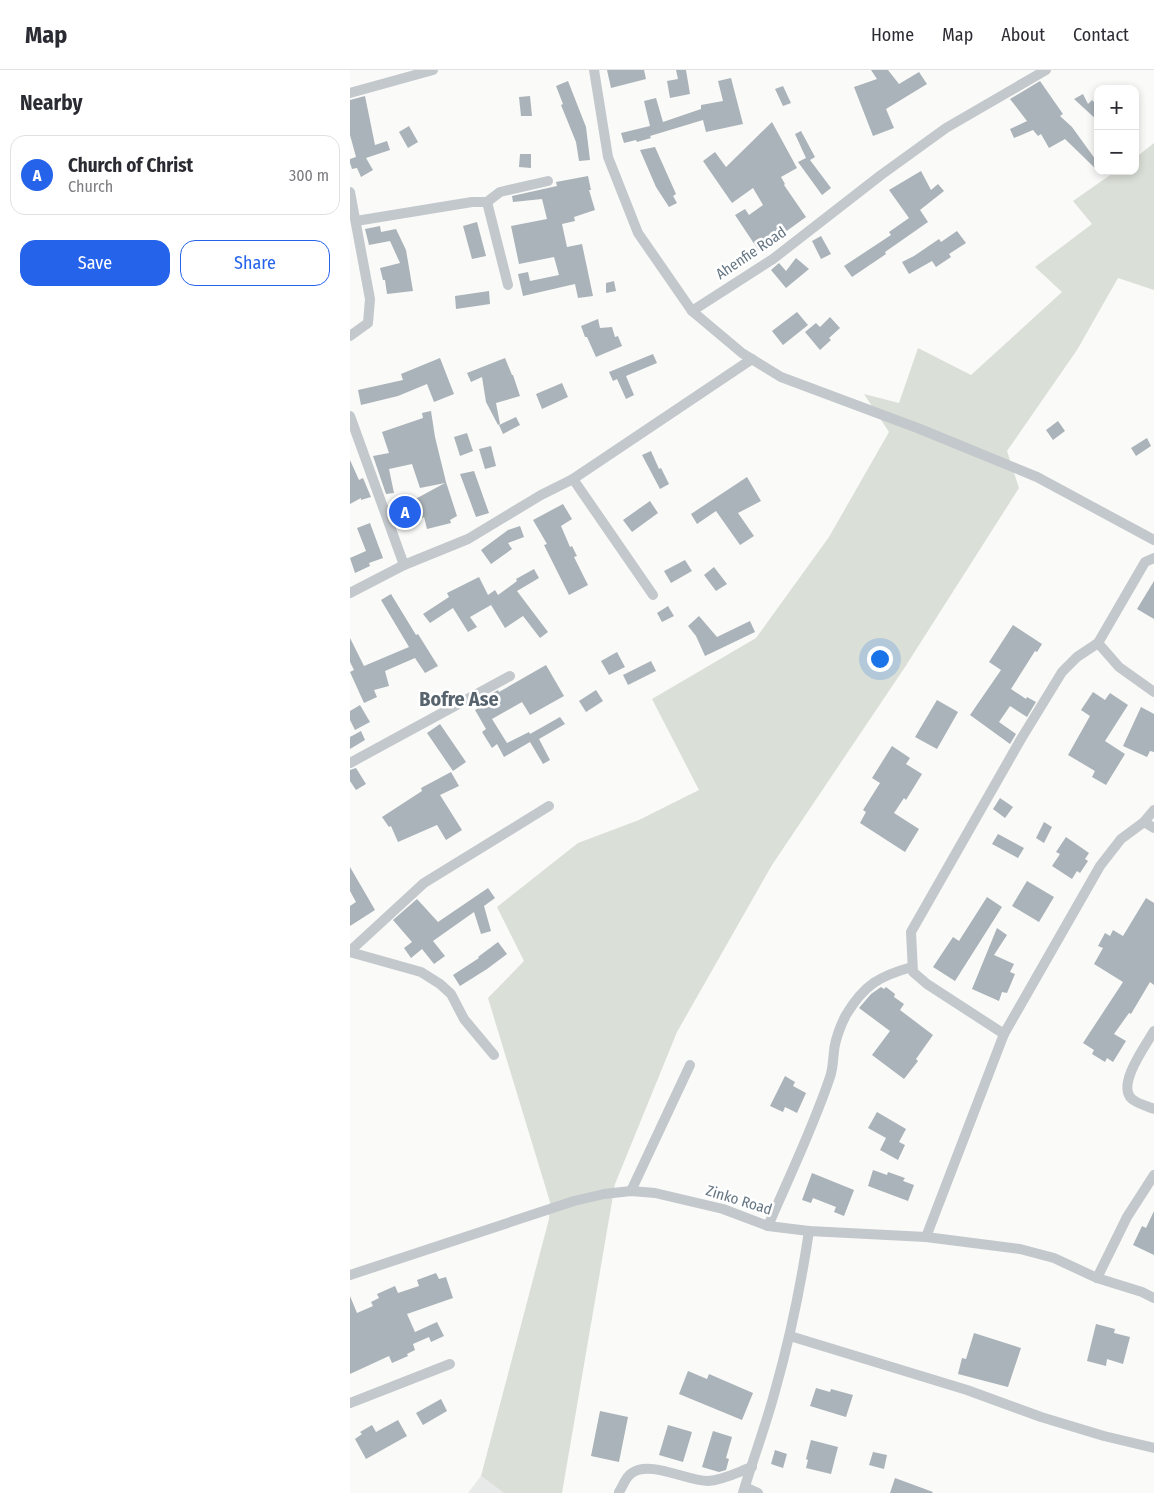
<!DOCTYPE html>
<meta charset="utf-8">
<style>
:root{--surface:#fff;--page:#f2f2f3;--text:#2b2b33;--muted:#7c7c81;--line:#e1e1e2;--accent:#2563eb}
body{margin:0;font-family:"Fira Sans Condensed",sans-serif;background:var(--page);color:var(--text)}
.controls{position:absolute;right:15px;top:15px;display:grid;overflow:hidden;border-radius:10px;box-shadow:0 2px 8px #0003}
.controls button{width:45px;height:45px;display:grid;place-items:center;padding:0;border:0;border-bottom:1px solid var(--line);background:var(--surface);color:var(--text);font:25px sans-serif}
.you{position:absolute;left:529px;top:588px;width:18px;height:18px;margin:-12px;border:4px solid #fff;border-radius:50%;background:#1a73e8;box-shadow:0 0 0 8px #1a73e833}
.badge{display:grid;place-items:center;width:32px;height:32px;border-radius:50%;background:var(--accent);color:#fff;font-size:16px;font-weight:700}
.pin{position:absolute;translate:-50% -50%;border:2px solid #fff;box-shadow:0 1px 5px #0006}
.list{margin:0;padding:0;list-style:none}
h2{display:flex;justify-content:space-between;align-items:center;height:65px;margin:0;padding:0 20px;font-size:21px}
h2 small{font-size:16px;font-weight:400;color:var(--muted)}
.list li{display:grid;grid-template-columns:32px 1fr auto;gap:15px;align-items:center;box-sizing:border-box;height:80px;margin:0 10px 10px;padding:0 10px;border:1px solid var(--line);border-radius:15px}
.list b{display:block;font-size:19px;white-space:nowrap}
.list p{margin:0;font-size:16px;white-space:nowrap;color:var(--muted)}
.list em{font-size:16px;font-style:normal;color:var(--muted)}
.actions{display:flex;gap:10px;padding:15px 20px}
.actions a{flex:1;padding:11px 0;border:1px solid var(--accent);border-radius:15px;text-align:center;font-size:18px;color:var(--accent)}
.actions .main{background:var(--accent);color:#fff}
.map{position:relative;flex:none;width:804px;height:1423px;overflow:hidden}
header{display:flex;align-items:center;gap:30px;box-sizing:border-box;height:70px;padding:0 25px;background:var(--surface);border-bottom:1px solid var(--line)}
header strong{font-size:24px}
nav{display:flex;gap:28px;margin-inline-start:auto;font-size:18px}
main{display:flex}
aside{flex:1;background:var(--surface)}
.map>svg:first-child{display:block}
.built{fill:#e8e9e9}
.green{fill:#dadfd7}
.building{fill:#aab3b9}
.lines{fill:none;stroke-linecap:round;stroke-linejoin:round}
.minor{stroke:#c3c8cc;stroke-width:10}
.labels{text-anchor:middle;stroke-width:5;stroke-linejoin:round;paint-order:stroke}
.street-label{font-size:15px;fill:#657683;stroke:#fff}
.district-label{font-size:20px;font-weight:bold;fill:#57646e;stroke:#fff}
</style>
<header>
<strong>Map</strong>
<nav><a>Home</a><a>Map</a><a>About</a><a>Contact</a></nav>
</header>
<main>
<aside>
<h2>Nearby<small></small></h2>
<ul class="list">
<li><span class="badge">A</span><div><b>Church of Christ</b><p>Church</p></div><em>300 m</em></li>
</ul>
<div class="actions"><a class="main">Save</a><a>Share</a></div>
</aside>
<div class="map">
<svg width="804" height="1423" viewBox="0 0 804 1423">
<rect width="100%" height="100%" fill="#fafaf8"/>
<polygon class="built" points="131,1406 154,1423 118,1423"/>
<polygon class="green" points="804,73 804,220 768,208 727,280 657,381 669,418 555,597 422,795 327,962 265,1114 212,1423 154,1423 131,1406 199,1149 200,1132 138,928 174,891 147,837 228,773 289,750 349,720 302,629 406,568 479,467 539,362 514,324 549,333 568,278 621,305 712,222 685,197 742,154 723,131 766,101 785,101 785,88"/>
<g class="building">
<polygon points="257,0 294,0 296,9 261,18"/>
<polygon points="326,0 336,0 340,24 320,28 317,11 328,9"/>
<polygon points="521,0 538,0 549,14 569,2 577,14 536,39 544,58 523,66 504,17 527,9"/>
<polygon points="381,8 393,54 356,62 353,50 300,66 301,68 287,72 286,70 274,73 271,63 300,56 294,31 306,28 313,52 351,39 351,35 373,31 368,11"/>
<polygon points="218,11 236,57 240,90 229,91 226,72 211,35 213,34 206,16"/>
<polygon points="690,11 713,44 710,46 722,57 748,93 748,101 715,69 699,78 691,64 688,66 683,60 664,68 660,59 677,51 660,29"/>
<polygon points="433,16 441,33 433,36 425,19"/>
<polygon points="733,24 738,34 742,30 748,36 748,51 724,29"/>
<polygon points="15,26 25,75 37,71 40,80 16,88 23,100 11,107 7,98 2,99 0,93 0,89 6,87 0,65 0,30"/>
<polygon points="180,26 182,46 171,46 169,27"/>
<polygon points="422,52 447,98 431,107 435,114 434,115 456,147 409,181 385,145 395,139 399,145 413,135 403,118 382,133 353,91 365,82 376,97"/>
<polygon points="59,56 68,72 58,78 49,62"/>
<polygon points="451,61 465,87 460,90 481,118 472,125 448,92 456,88 445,64"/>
<polygon points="305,77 326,124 323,126 327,133 319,137 306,117 290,80"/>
<polygon points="170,84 181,84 181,98 169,97"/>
<polygon points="571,101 581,120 588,114 594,121 570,140 578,152 535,182 536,184 502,207 494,196 541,165 539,162 559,148 539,120"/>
<polygon points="238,106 241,120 239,120 245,140 224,147 225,151 212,154 217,177 232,174 243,226 228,228 225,214 173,226 168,204 178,202 180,211 209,205 204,187 169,194 161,156 197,149 192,129 163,132 162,126 207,116 206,112"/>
<polygon points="127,152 136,186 122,189 113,156"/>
<polygon points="30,156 31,162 46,159 56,180 63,221 37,224 35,210 33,210 30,198 50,193 40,171 19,175 15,159"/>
<polygon points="607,161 616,173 599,184 601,187 586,197 582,191 559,204 552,192 564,186 589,169 591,172"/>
<polygon points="471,166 481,184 471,189 462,171"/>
<polygon points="446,188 459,199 436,218 421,200 429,193 436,201"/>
<polygon points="264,211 266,221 256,223 256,213"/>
<polygon points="139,221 140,234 106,239 105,226"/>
<polygon points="447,242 458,255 433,275 422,261"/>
<polygon points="480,247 490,258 479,268 481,270 470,280 455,262 466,253 470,257"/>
<polygon points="248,249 250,258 262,257 265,267 268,266 272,276 246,287 237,267 235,267 231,256"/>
<polygon points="303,284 307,293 276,306 284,325 276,329 267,309 263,311 259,302"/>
<polygon points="90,288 104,324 84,332 77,314 48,326 11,335 8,320 53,310 51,304"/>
<polygon points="155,288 162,305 163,305 170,326 146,333 150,354 148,355 136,332 132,307 121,312 117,303"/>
<polygon points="212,313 218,327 192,339 186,324"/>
<polygon points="81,341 85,367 96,412 107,446 100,450 101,453 77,459 74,447 57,457 47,439 95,413 70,418 62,394 39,399 44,423 36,424 23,386 39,383 32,362 73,348 72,343"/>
<polygon points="166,347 170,355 153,364 149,355"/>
<polygon points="708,351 715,361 703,370 696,360"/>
<polygon points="117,363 123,381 110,386 104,367"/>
<polygon points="797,368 801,376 786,386 781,378"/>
<polygon points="141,376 146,396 135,399 129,379"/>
<polygon points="301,381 309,399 311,398 319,414 310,419 292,385"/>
<polygon points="0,390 9,410 13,408 21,427 11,430 11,428 0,434"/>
<polygon points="124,401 139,443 126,447 110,404"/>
<polygon points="397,407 411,431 388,443 404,466 390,475 366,441 347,454 341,444"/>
<polygon points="300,431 308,443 282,462 273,450"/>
<polygon points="213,434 222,449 211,456 220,477 222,476 227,486 224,487 238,515 219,525 194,475 197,474 183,450"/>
<polygon points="20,453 33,488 19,493 20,496 5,503 0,488 16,481 7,458"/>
<polygon points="170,456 174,467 158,473 162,479 141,494 131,480 158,460"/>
<polygon points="335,490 342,501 321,513 314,501"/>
<polygon points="364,497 377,514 366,521 354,505"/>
<polygon points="184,499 189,508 167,521 198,562 190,568 173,546 155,558 141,535 120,547 127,557 118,562 103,538 80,553 73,544 99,527 97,523 129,507 138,525 145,520 148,525 167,511 166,509"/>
<polygon points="804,511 804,549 787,539"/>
<polygon points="41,524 66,565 68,564 88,596 75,603 65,588 35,601 39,616 24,620 27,627 14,633 0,602 4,600 0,592 0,568 14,596 59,577 31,530"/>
<polygon points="318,536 324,546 312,552 307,543"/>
<polygon points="349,546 367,567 400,551 405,562 355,586 346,566 338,556"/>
<polygon points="663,555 692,574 687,582 685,581 661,619 676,629 677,627 686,632 677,647 660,636 649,652 666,664 660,674 620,645 651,600 639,592"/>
<polygon points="267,582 275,597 259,605 251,591"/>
<polygon points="301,591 306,601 278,615 273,605"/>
<polygon points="196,595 214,626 180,645 172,632 142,649 157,673 179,662 180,664 210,647 215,654 189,669 200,690 193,694 180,672 154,687 147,674 142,678 132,662 136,659 125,640 138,632 136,627 148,620 149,622"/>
<polygon points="246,620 253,631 236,642 229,631"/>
<polygon points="743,622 755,630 760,623 778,635 755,671 775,684 756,715 742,707 745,701 718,685 740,646 731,640"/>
<polygon points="587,630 608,642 587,679 565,667"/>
<polygon points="10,635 20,652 5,660 0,650 0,641"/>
<polygon points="791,637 804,644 804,682 800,681 797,687 773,676"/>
<polygon points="90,654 116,692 103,701 77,663"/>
<polygon points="11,661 15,670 0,679 0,667"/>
<polygon points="542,676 560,688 556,694 572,704 556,730 554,728 544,743 569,759 555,782 510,753 516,742 513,740 530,713 522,708"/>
<polygon points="6,698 16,714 6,720 0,711 0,700"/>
<polygon points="101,702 109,716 90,725 112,760 96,770 87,755 48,772 41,756 39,757 32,747 72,721 71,718"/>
<polygon points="650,728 663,737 655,748 643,739"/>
<polygon points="694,752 702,757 694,773 686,768"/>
<polygon points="648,764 674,778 668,788 642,774"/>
<polygon points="716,767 739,783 735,789 738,791 730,803 727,801 722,809 702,796 710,784 706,782"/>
<polygon points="0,797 25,840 0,856 0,836 6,832 0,821"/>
<polygon points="677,811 704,827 689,852 662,836"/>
<polygon points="138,818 145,828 134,836 141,861 131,864 124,842 83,871 95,886 84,894 72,879 61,888 54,878 62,872 43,850 67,829 88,852"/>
<polygon points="637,827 652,837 605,911 583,897 603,867 609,871"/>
<polygon points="796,828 804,833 804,915 800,912 781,944 779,943 764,964 776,971 763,992 757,988 755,992 742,984 744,980 733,973 773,912 744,894 753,878 748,876 755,863 760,866 763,860 773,866"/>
<polygon points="647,858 657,865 644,885 664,894 660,902 665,904 657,923 652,922 649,931 622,919"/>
<polygon points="148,872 157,884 137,899 110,916 103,905 129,888 128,887"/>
<polygon points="531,917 534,919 536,917 545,924 544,927 554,934 550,940 583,965 566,989 568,991 554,1009 522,985 540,961 509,938 521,924"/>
<polygon points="435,1006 445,1012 443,1016 456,1023 447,1043 435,1037 433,1042 420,1036"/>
<polygon points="527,1042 556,1059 549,1072 555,1075 548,1090 530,1080 536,1068 518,1058"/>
<polygon points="523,1100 537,1105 538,1102 555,1108 553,1111 564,1115 558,1131 518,1116"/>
<polygon points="462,1103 504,1120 494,1146 484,1142 486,1137 463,1128 461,1133 452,1130"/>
<polygon points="804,1141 804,1185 783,1175 792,1156 796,1158"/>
<polygon points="86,1203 89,1209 96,1207 103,1228 57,1244 65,1262 87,1252 94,1266 81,1272 79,1267 63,1274 65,1280 57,1284 58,1286 42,1293 39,1286 0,1304 0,1226 7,1243 23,1236 21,1232 29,1228 27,1224 45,1216 48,1223 69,1216 67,1210"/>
<polygon points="746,1254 765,1259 764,1263 780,1267 773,1294 757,1289 756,1296 737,1291"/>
<polygon points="624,1263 671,1278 658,1317 608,1304 612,1288 616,1289"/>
<polygon points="338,1301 357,1309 359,1304 403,1323 392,1350 329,1324"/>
<polygon points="466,1318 480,1322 481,1319 503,1325 496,1347 460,1336"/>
<polygon points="91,1329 97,1341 73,1355 66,1343"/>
<polygon points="250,1341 278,1347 269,1392 241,1386"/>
<polygon points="48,1350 57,1366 16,1389 5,1369 12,1364 10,1362 22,1355 26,1362"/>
<polygon points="318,1355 342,1362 333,1392 309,1385"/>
<polygon points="363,1361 382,1367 376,1388 379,1389 376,1400 369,1402 352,1397"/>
<polygon points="461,1370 488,1377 481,1404 456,1398 458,1390 456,1389"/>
<polygon points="425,1380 437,1384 433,1398 421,1394"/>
<polygon points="523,1382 537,1385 534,1399 519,1395"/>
<polygon points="545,1408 583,1422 582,1423 540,1423"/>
</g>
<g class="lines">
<g class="minor">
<polyline points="244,0 258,87 288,163 342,241 423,189 531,105 596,58 696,0"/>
<polyline points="0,23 83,0"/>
<polyline points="0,122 20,229 18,253 0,266"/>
<polyline points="137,132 150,122 198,111"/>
<polyline points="6,151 122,132 137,132 158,215"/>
<polyline points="342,241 392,283 431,307 570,359 687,407 804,470"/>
<polyline points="0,346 54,495 118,469 191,425 223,409 303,525"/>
<polyline points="223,409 402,289"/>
<polyline points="0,523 54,495"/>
<polyline points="748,573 769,597 804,622"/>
<polyline points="0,693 160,606"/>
<polyline points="794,752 804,758"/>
<polyline points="0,881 74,813 199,736"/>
<polyline points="0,882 71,902 90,914 101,924 114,949 144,985"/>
<path d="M804 961C796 975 766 1015 782 1029 788 1034 797 1036 804 1039"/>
<polyline points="654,964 577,914 563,902 561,862 671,669 712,602 727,587 748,573 795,492 804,488"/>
<polyline points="281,1121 340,995"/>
<path d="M418 1156C439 1107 463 1058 480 1007 483 999 483 989 484 981 485 970 491 954 496 945 514 915 529 906 562 897"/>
<polyline points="576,1167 654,964 750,796 771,769 794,752 804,740"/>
<polyline points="0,1205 224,1131 254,1124 281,1121 305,1123 373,1139 418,1156 459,1161 576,1167 670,1179 704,1188 747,1208 792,1222 804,1228"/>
<polyline points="747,1208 777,1147 804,1105"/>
<polyline points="440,1266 617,1320 691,1347 754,1366 804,1378"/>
<polyline points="0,1333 100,1294"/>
<polyline points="395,1417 408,1423"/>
<path d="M269 1422C273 1416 276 1406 282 1403 300 1390 337 1411 358 1411 373 1410 388 1402 402 1397"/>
<path d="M393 1423C403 1389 416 1355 425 1321 440 1268 451 1215 459 1161"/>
</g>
</g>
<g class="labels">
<g class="street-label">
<text transform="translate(401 183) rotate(-34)" y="5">Ahenfie Road</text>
<text transform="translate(389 1130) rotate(17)" y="5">Zinko Road</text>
</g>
<g class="district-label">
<text x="109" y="636">Bofre Ase</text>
</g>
</g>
</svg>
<div class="controls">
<button>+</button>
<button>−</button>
</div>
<div class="you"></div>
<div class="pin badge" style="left:55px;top:442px">A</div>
</div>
</main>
